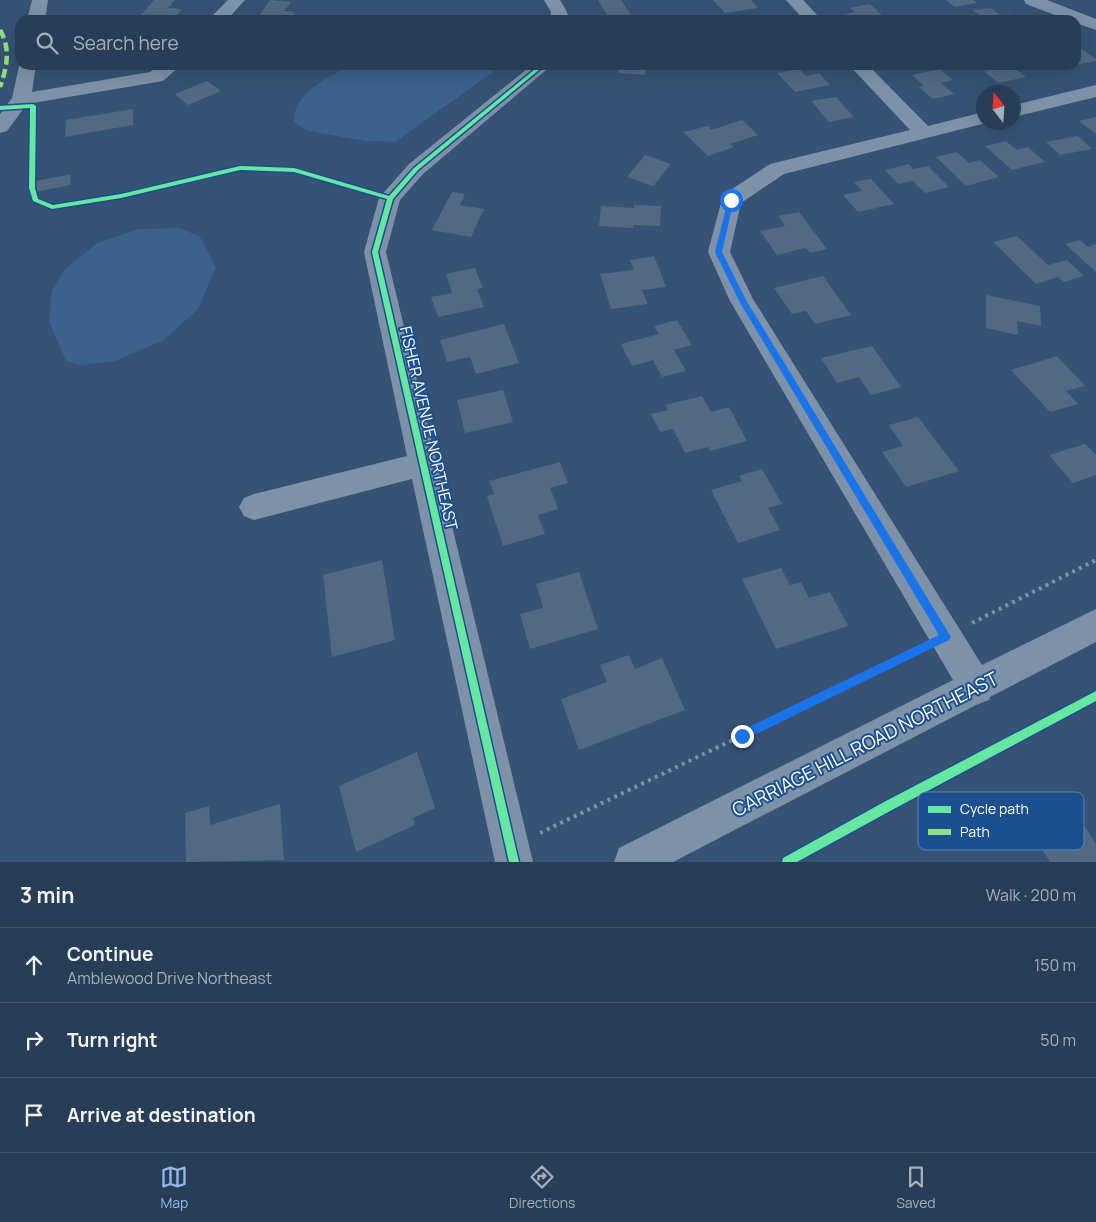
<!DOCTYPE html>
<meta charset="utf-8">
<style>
:root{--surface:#283e57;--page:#30455d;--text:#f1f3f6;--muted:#a5aeba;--line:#44576d;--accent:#90b9f0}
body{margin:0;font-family:Manrope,sans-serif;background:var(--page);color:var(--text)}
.compass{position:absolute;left:976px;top:85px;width:45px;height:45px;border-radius:50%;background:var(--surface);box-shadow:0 5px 20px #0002;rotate:343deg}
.stop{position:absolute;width:15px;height:15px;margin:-11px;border:4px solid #1a73e8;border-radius:50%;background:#fff}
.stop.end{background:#1a73e8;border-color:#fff;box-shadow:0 1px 5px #0008}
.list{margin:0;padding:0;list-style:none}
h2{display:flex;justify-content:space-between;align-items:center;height:65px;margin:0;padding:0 20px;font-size:21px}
h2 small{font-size:16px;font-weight:400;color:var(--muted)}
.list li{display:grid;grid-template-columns:32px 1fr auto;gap:15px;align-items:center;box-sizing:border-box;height:75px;padding:0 20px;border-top:1px solid var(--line)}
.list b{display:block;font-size:19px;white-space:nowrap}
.list p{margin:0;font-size:16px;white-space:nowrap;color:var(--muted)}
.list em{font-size:16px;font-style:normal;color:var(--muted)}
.icon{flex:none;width:28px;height:28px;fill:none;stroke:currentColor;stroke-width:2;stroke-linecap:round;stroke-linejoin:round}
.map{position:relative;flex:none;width:1096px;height:862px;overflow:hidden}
.search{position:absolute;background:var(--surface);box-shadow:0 5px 20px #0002;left:15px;right:15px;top:15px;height:55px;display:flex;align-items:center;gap:12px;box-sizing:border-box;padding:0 18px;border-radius:15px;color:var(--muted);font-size:19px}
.sheet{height:290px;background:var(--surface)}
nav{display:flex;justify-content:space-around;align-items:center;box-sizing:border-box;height:70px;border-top:1px solid var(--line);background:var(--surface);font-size:14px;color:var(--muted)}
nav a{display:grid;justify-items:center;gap:2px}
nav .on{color:var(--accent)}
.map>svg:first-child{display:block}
.water{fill:#3b618d}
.building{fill:#526984}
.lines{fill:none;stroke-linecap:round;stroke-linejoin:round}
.path{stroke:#7d92a8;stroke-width:4;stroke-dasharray:3 4.5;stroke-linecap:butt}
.minor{fill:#7d92a8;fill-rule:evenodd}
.quiet{stroke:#8de07e;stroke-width:4.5;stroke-dasharray:9 4.5;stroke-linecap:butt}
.cycleway-casing{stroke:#1b4f8f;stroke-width:3}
.cycleway{fill:#66e7a1;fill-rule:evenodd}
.route{fill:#1a73e8}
.labels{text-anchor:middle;stroke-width:4;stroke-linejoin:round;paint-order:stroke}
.street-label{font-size:16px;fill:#fff;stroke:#1b4f8f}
.near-street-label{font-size:19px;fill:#fff;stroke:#1b4f8f}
.key{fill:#1b4f8f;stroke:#5f84b1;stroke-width:1}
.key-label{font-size:14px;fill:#fff}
</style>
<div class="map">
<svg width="1096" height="862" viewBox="0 0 1096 862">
<rect width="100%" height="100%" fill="#365274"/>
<g class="water">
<path d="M349 65H503L395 142 366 141 308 131 293 122C295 91 326 80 349 65Z"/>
<polygon points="180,228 200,237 216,267 198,309 164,340 115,361 79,365 66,361 49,321 52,290 65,269 97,243 139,229"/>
</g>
<g class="building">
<polygon points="154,0 175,0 168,8 182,9 173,20 138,18"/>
<polygon points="270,0 291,2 284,11 296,12 290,20 256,20"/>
<polygon points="598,0 621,0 634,20 610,20"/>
<polygon points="713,0 751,0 758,8 725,13"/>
<polygon points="946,0 973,0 977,3 955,7"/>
<polygon points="870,4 885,18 848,20 842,15 855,12 850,8"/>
<polygon points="991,8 1001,16 1009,14 1016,20 985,20 973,10"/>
<polygon points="1076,45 1096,59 1096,61 1076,65"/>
<polygon points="217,65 240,65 236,69"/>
<polygon points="620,65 647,65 645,75 618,73"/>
<polygon points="982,65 1010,65 1026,77 998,83 984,71 989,70"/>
<polygon points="1050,65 1074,65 1074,66 1056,70"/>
<polygon points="799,69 806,76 819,73 830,85 795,92 777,73"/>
<polygon points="940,69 953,80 941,83 954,94 933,99 919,87 924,86 912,75"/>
<polygon points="207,81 221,91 188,105 175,94"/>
<polygon points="836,97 854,117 829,122 811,101"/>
<polygon points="133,109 133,125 65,137 66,120"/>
<polygon points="1096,117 1096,134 1079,121"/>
<polygon points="742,120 758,135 730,144 734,147 708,156 683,132 708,126 711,130"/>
<polygon points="1078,136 1092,149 1060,155 1046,142"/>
<polygon points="1006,141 1017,150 1028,147 1045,162 1012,170 985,146"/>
<polygon points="957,152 969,163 980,160 999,177 966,186 936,157"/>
<polygon points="645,155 671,164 653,186 627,177"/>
<polygon points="909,164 913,169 928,166 949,187 925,193 913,181 898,184 885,170"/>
<polygon points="71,174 70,185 35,192 36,181"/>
<polygon points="871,179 894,204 858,212 843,195 862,191 854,182"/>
<polygon points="452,192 465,194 460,205 484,209 471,237 432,230"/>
<polygon points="634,205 661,206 660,226 633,225 633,228 599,226 601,206 634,208"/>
<polygon points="799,212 827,249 810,253 806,248 777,255 760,231 785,226 778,216"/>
<polygon points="1017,236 1048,265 1067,260 1084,276 1064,282 1058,277 1036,284 993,242"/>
<polygon points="1080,240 1088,247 1096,244 1096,272 1065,244"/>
<polygon points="654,256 666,287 642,290 648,304 611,309 600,274 634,270 630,260"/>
<polygon points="475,268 483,288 477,289 484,307 438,317 431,297 452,293 446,274"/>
<polygon points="823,276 851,315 815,324 806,311 792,314 774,288"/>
<polygon points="986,295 1040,306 1041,326 1017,321 1018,335 986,328"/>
<polygon points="677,320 692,345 674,350 686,371 662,377 653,360 632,366 621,344 659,334 654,326"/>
<polygon points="504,324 519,363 476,374 470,357 447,362 440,340"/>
<polygon points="872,346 901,387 871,395 859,377 837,383 821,358"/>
<polygon points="1057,356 1085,386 1066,391 1078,404 1050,412 1011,370"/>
<polygon points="503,390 513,422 465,433 457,400"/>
<polygon points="702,396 711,412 729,407 747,441 710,451 708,447 685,453 673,429 660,432 651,414 668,410 665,405"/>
<polygon points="918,417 959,471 906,487 882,452 903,446 889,425"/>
<polygon points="1085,444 1096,455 1096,475 1073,483 1049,455"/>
<polygon points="560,462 568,483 550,488 558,509 538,515 545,534 503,546 487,496 494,494 489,481"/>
<polygon points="762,469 782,504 768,508 780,530 738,543 711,490 742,481 739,476"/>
<polygon points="382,560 395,640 332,657 323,575"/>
<polygon points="781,568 790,585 801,582 809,598 830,592 848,626 776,649 742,579"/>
<polygon points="579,572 598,629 530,649 520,614 543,608 536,584"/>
<polygon points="629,655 635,669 662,658 685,710 579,750 561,699 607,682 600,665"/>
<polygon points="417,752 435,808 413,818 415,825 356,852 339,786"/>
<polygon points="280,804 284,860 186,862 185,813 209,806 210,825"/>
<polygon points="1077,814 1096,844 1096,862 1050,862 1032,833"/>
</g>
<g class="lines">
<g class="path">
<polyline points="972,623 1096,560"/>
<polyline points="540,833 919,650"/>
</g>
<g class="minor">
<polygon points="32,0 48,0 45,20 27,20"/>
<polygon points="228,0 245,0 227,20 208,20"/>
<polygon points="544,0 560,0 567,12 569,20 551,20 551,12"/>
<polygon points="786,0 803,0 822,20 804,20"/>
<polygon points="1024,0 1047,0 1096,19 1096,30 1076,23 1076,20 1068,20 1026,4"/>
<polygon points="20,62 20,65 36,65 32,92 150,72 160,65 181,65 163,81 27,104 7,131 0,133 0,114 12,98"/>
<polygon points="532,65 552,65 423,174 400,200 386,252 533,862 495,862 412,479 254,520 244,516 239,507 244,498 254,494 407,456 364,252 379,198 409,164"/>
<polygon points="849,65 868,65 928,126 984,112 984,122 990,122 784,174 741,203 730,252 753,299 982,665 1096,609 1096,642 990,697 989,700 976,705 673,862 614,862 619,848 953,680 730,301 708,252 723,195 770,164 910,130"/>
<polygon points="1096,85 1096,97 1014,117 1014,105"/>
</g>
<path class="quiet" d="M0 30C11 49 7 67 0 87"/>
<g class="cycleway-casing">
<g id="cycleway">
<polygon points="540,65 545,65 418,170 393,199 378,252 519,862 509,862 372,252 387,199 294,172 240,170 121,198 52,209 33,201 29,188 30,108 0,110 0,106 33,104 36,106 35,188 38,199 53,205 121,194 240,166 294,168 389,196 414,168"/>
<polygon points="1096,691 1096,701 892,810 797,862 782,862 783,858 884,802"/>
</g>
</g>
<use href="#cycleway" class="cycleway"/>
</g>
<polygon class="route" points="731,198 734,200 722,252 746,300 951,637 949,640 742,741 738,740 738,732 939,635 739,301 715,252 728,200"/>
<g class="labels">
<g class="street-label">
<text transform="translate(429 428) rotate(77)" y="6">FISHER AVENUE NORTHEAST</text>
</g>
<g class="near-street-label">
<text transform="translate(865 744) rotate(-27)" y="7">CARRIAGE HILL ROAD NORTHEAST</text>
</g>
</g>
<rect x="918" y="792" width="166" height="58" rx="8" class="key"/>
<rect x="928" y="806" width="23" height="7" fill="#66e7a1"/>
<rect x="928" y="829" width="23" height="6" fill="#8de07e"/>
<g class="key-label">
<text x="960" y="814">Cycle path</text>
<text x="960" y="837">Path</text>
</g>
</svg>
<svg class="compass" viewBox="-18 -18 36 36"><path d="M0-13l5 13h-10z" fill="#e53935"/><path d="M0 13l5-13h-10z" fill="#a5aeba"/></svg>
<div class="stop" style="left:731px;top:200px"></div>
<div class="stop end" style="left:742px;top:736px"></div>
<div class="search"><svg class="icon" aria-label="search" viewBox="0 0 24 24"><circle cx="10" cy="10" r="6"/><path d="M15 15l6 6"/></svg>Search here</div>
</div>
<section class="sheet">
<h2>3 min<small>Walk · 200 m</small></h2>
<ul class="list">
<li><svg class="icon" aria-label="ahead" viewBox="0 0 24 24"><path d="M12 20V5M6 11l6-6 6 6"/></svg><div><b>Continue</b><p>Amblewood Drive Northeast</p></div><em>150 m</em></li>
<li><svg class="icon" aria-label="right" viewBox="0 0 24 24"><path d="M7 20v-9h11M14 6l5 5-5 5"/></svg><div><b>Turn right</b></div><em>50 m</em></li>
<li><svg class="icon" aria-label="arrive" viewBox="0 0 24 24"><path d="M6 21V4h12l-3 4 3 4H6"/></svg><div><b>Arrive at destination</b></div></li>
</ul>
</section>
<nav>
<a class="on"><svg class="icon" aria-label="map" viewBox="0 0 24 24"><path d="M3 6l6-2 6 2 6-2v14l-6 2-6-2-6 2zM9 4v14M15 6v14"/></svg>Map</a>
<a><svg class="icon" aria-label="directions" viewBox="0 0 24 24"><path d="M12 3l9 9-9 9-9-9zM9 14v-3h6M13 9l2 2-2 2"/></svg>Directions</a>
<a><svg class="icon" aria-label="saved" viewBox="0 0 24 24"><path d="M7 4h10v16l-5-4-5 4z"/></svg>Saved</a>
</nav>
